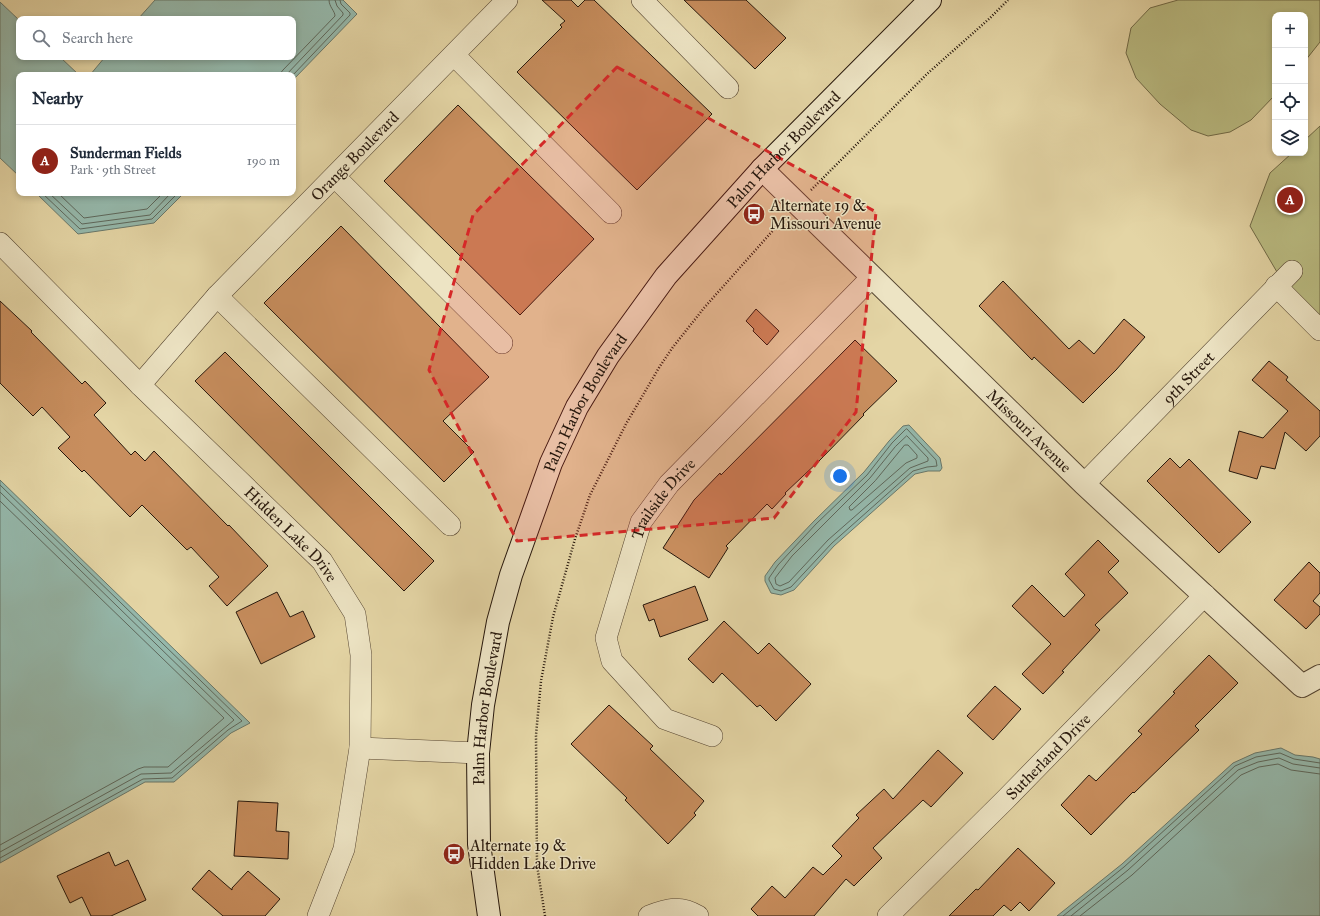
<!DOCTYPE html>
<meta charset="utf-8">
<style>
:root{--surface:#fff;--page:#f6f6f7;--text:#1f2937;--muted:#747a83;--line:#e0e1e3;--accent:#8f2418}
body{margin:0;font-family:"IM FELL Great Primer",serif;background:var(--page);color:var(--text)}
.controls{position:absolute;right:12px;top:12px;display:grid;overflow:hidden;border-radius:8px;box-shadow:0 2px 6px #0003}
.controls button{width:36px;height:36px;display:grid;place-items:center;padding:0;border:0;border-bottom:1px solid var(--line);background:var(--surface);color:var(--text);font:20px sans-serif}
.you{position:absolute;left:840px;top:476px;width:14px;height:14px;margin:-10px;border:3px solid #fff;border-radius:50%;background:#1a73e8;box-shadow:0 0 0 6px #1a73e833}
.badge{display:grid;place-items:center;width:26px;height:26px;border-radius:50%;background:var(--accent);color:#fff;font-size:13px;font-weight:700}
.pin{position:absolute;translate:-50% -50%;border:2px solid #fff;box-shadow:0 1px 4px #0006}
.list{margin:0;padding:0;list-style:none}
h2{display:flex;justify-content:space-between;align-items:center;height:52px;margin:0;padding:0 16px;font-size:17px}
h2 small{font-size:13px;font-weight:400;color:var(--muted)}
.list li{display:grid;grid-template-columns:26px 1fr auto;gap:12px;align-items:center;box-sizing:border-box;height:72px;padding:0 16px;border-top:1px solid var(--line)}
.list b{display:block;font-size:15px;white-space:nowrap}
.list p{margin:0;font-size:13px;white-space:nowrap;color:var(--muted)}
.list em{font-size:13px;font-style:normal;color:var(--muted)}
.icon{flex:none;width:22px;height:22px;fill:none;stroke:currentColor;stroke-width:2;stroke-linecap:round;stroke-linejoin:round}
.map{position:relative;flex:none;width:1320px;height:916px;overflow:hidden}
.search{position:absolute;background:var(--surface);box-shadow:0 2px 6px #0003;left:16px;top:16px;width:280px;height:44px;display:flex;align-items:center;gap:10px;box-sizing:border-box;padding:0 14px;border-radius:8px;color:var(--muted);font-size:15px}
.panel{position:absolute;background:var(--surface);box-shadow:0 2px 6px #0003;left:16px;top:72px;width:280px;height:124px;border-radius:8px}
.map>svg:first-child{display:block}
.green{fill:#babc82;stroke:#706a47}
.water{fill:#95b8ab;stroke:#69786b}
.lines{fill:none;stroke-linecap:round;stroke-linejoin:round}
.shore{stroke:#5e685c;stroke-width:1}
.building{fill:#c88e5e;stroke:#26170c}
.minor-casing{stroke:#564632;stroke-width:22}
.tertiary-casing{stroke:#564632;stroke-width:24}
.secondary-casing{stroke:#26170c;stroke-width:24}
.path{stroke:#26170c;stroke-width:2.5;stroke-dasharray:1 2;stroke-linecap:butt}
.minor{stroke:#ede4c4;stroke-width:21}
.tertiary{stroke:#ede4c4;stroke-width:22}
.secondary{stroke:#ede4c4;stroke-width:22}
.marked{fill:#d62828;fill-opacity:0.2;stroke:#d62828;stroke-width:3;stroke-dasharray:8 5;stroke-linejoin:round}
.labels{text-anchor:middle;stroke-width:3;stroke-linejoin:round;paint-order:stroke}
.street-label{font-size:16px;fill:#26170c;stroke:#ede4c4}
.poi-label{font-size:16px;fill:#26170c;stroke:#ede4c4;text-anchor:start}
</style>
<div class="map">
<svg width="1320" height="916" viewBox="0 0 1320 916">
<rect width="100%" height="100%" fill="#e4d5a5"/>
<filter id="stains"><feTurbulence type="fractalNoise" baseFrequency=".005" numOctaves="4"/><feColorMatrix values="0 0 0 0 .2 0 0 0 0 .09 0 0 0 0 .02 0 0 0 .5 -.17"/></filter>
<radialGradient id="worn" r=".72"><stop offset=".6" stop-color="#630" stop-opacity="0"/><stop offset="1" stop-color="#630" stop-opacity=".3"/></radialGradient>
<g class="green">
<polygon points="1178,0 1320,0 1320,42 1305,61 1305,15 1275,15 1275,95 1251,120 1230,132 1208,136 1191,130 1160,104 1136,78 1126,53 1131,28 1150,8"/>
<polygon points="1320,126 1320,319 1284,284 1250,226 1270,173 1292,153 1305,153 1305,140"/>
</g>
<g class="water">
<polygon points="155,0 343,0 357,14 293,80 293,75 90,75 105,57 293,57 293,19 138,19"/>
<polygon points="0,2 19,20 19,57 60,57 79,75 19,75 19,176 0,158"/>
<polygon points="36,193 184,193 154,223 78,234"/>
<polygon points="909,425 940,458 942,468 940,471 928,471 915,474 834,546 794,590 781,595 771,593 765,581 765,576 775,562 814,521 864,472 889,441 903,426"/>
<polygon points="0,480 250,723 231,733 174,782 145,782 0,863"/>
<polygon points="1281,748 1295,755 1313,757 1320,759 1320,916 1057,916 1122,864 1233,763 1255,753"/>
</g>
<g class="lines">
<g class="shore">
<path d="M279 75 283 70 335 16C335 11 329 7 329 0"/>
<polyline points="286,75 343,15 343,13 337,6 335,0"/>
<polyline points="293,75 350,15 350,13 341,4 340,0"/>
<polyline points="42,193 80,229 152,219 178,193"/>
<polyline points="49,193 82,224 150,215 171,193"/>
<polyline points="58,193 84,218 147,209 163,193"/>
<polygon points="907,429 936,460 937,466 927,467 913,471 832,543 791,587 781,591 774,589 769,580 769,578 778,565 816,524 867,475 892,443 905,430"/>
<polygon points="907,436 928,458 928,461 910,468 828,540 789,582 780,586 776,584 775,578 792,556 870,478 895,447"/>
<polygon points="905,445 908,445 917,455 917,458 906,463 852,510 850,510 849,507 875,481"/>
<polyline points="0,485 242,721 228,730 172,778 143,779 0,858"/>
<polyline points="0,492 234,720 171,773 141,774 0,852"/>
<polyline points="0,501 224,718 168,767 144,767 138,769 0,845"/>
<polyline points="1063,916 1124,867 1235,766 1256,757 1280,753 1294,759 1320,763"/>
<polyline points="1071,916 1128,870 1238,770 1258,762 1279,758 1293,764 1320,768"/>
<polyline points="1080,916 1132,875 1241,775 1259,767 1278,764 1291,770 1320,774"/>
</g>
</g>
<g class="building">
<polygon points="542,0 571,0 578,7 585,0 594,0 712,114 637,190 517,72 562,27 560,25 565,21"/>
<polygon points="684,0 746,0 786,38 755,69"/>
<polygon points="458,105 594,239 520,315 384,181"/>
<polygon points="341,226 489,377 443,421 474,452 444,482 264,303"/>
<polygon points="1003,281 1069,349 1079,340 1094,354 1124,319 1145,337 1116,370 1083,403 1034,357 1032,360 979,306"/>
<polygon points="0,301 32,331 31,332 82,384 85,381 106,403 94,415 131,455 135,451 145,461 154,451 228,526 229,525 268,566 227,606 209,586 219,577 191,547 187,550 142,505 130,517 84,470 82,472 58,448 70,437 42,407 33,416 0,383"/>
<polygon points="756,309 779,331 767,345 753,331 754,329 746,321"/>
<polygon points="855,340 897,381 863,414 864,415 820,460 785,493 786,494 772,509 767,504 726,546 728,548 709,578 663,548 694,500 720,473 721,475"/>
<polygon points="225,352 434,561 404,591 195,381"/>
<polygon points="1269,361 1288,377 1286,380 1320,411 1320,436 1306,451 1285,432 1275,469 1261,466 1257,479 1229,471 1239,431 1263,438 1288,411 1252,380"/>
<polygon points="1170,458 1180,468 1189,459 1251,522 1219,553 1147,481"/>
<polygon points="1098,540 1119,561 1108,572 1128,593 1095,625 1100,630 1062,671 1064,672 1043,694 1022,674 1051,644 1012,606 1032,585 1064,617 1085,595 1065,574"/>
<polygon points="1309,562 1320,573 1320,593 1313,601 1320,607 1320,614 1306,629 1274,600"/>
<polygon points="695,586 708,620 660,637 654,619 649,621 643,605"/>
<polygon points="277,592 290,617 303,611 315,637 261,664 236,612"/>
<polygon points="724,621 758,654 769,643 811,684 776,721 760,705 757,707 722,673 713,683 688,659"/>
<polygon points="1209,655 1238,683 1195,726 1199,730 1134,793 1133,792 1091,835 1061,805 1089,775 1096,781 1142,734 1138,731 1175,693 1173,692"/>
<polygon points="995,686 1021,709 993,740 967,716"/>
<polygon points="609,705 653,746 650,749 704,801 694,813 696,815 668,844 625,800 627,798 571,744"/>
<polygon points="938,750 963,773 931,807 923,800 873,848 882,858 854,886 846,879 814,916 758,916 751,909 772,886 785,898 813,867 823,875 842,856 832,846 859,818 856,815 884,789 893,799"/>
<polygon points="238,801 278,803 276,831 289,832 288,859 234,856"/>
<polygon points="1018,848 1055,883 1029,911 1020,902 1011,911 1004,905 993,916 949,916 976,889 978,890"/>
<polygon points="109,852 115,866 128,860 146,900 111,916 91,916 82,897 70,903 57,876"/>
<polygon points="209,870 232,890 232,888 248,871 280,899 265,916 223,916 192,889"/>
</g>
<g class="lines">
<g class="minor-casing">
<g id="minor">
<polyline points="642,0 728,88"/>
<polyline points="454,55 611,213"/>
<polyline points="335,177 502,343"/>
<path id="s1" d="M0 243 140 385 322 561 355 614 361 655 360 748 344 849 318 916"/>
<polyline points="1276,286 1320,330"/>
<polyline points="217,296 450,525"/>
<path id="s2" d="M140 385 217 296 507 0"/>
<path id="s3" d="M1084 484 1292 271"/>
<path id="s4" d="M712 736 665 719 612 661 606 638 641 522 669 484 872 277"/>
<polyline points="360,748 478,753"/>
<path d="M649 916C667 909 680 905 698 916"/>
<path id="s5" d="M888 916 1005 800 1205 595"/>
</g>
</g>
<g class="tertiary-casing">
<g id="tertiary">
<path id="s6" d="M762 169 1084 484 1302 686 1320 676"/>
</g>
</g>
<g class="secondary-casing">
<g id="secondary">
<path id="s7" d="M489 916 479 844 478 753 483 705 498 622 511 575 551 463 577 407 608 356 666 276 762 169 930 0"/>
</g>
</g>
<g class="path">
<polyline points="811,190 927,74 990,18 1008,0"/>
<polyline points="545,916 537,865 536,735 541,681 553,617 575,539 590,495 626,424 660,366 673,347 704,308 784,218"/>
</g>
<use href="#minor" class="minor"/>
<use href="#tertiary" class="tertiary"/>
<use href="#secondary" class="secondary"/>
</g>
<path class="marked" d="M617 67 876 212 856 412 774 518 517 541 429 370 473 215Z"/>
<defs>
<g id="bus-disc" transform="scale(1.15)"><circle r="9.5" fill="#8f2418" stroke="#ede4c4"/><path d="M-5-6H5V4H4V6H2V4H-2V6H-4V4H-5ZM-3.5-4V0h7V-4ZM-3.5 1.2v1.5H-2V1.2ZM2 1.2v1.5H3.5V1.2Z" fill="#fff"/></g>
</defs>
<g fill-rule="evenodd">
<use href="#bus-disc" x="754" y="214"/>
<use href="#bus-disc" x="454" y="854"/>
</g>
<g class="labels">
<g class="street-label">
<text dy="6" stroke="none"><textPath href="#s7" startOffset="857">Palm Harbor Boulevard</textPath></text>
<text dy="6" stroke="none"><textPath href="#s2" startOffset="314">Orange Boulevard</textPath></text>
<text dy="6" stroke="none"><textPath href="#s3" startOffset="149">9th Street</textPath></text>
<text dy="6" stroke="none"><textPath href="#s7" startOffset="533">Palm Harbor Boulevard</textPath></text>
<text dy="6" stroke="none"><textPath href="#s6" startOffset="374">Missouri Avenue</textPath></text>
<text dy="6" stroke="none"><textPath href="#s4" startOffset="305">Trailside Drive</textPath></text>
<text dy="6" stroke="none"><textPath href="#s1" startOffset="412">Hidden Lake Drive</textPath></text>
<text dy="6" stroke="none"><textPath href="#s7" startOffset="209">Palm Harbor Boulevard</textPath></text>
<text dy="6" stroke="none"><textPath href="#s5" startOffset="226">Sutherland Drive</textPath></text>
</g>
<g class="poi-label">
<text x="770" y="211">Alternate 19 &amp;<tspan x="770" dy="18">Missouri Avenue</tspan></text>
<text x="470" y="851">Alternate 19 &amp;<tspan x="470" dy="18">Hidden Lake Drive</tspan></text>
</g>
</g>
<rect width="100%" height="100%" filter="url(#stains)"/>
<rect width="100%" height="100%" fill="url(#worn)"/>
</svg>
<div class="controls">
<button>+</button>
<button>−</button>
<button><svg class="icon" aria-label="locate" viewBox="0 0 24 24"><circle cx="12" cy="12" r="6"/><path d="M12 2v4M12 18v4M2 12h4M18 12h4"/></svg></button>
<button><svg class="icon" aria-label="layers" viewBox="0 0 24 24"><path d="M12 4l9 5-9 5-9-5zM3 14l9 5 9-5"/></svg></button>
</div>
<div class="you"></div>
<div class="pin badge" style="left:1290px;top:200px">A</div>
<div class="search"><svg class="icon" aria-label="search" viewBox="0 0 24 24"><circle cx="10" cy="10" r="6"/><path d="M15 15l6 6"/></svg>Search here</div>
<section class="panel">
<h2>Nearby<small></small></h2>
<ul class="list">
<li><span class="badge">A</span><div><b>Sunderman Fields</b><p>Park · 9th Street</p></div><em>190 m</em></li>
</ul>
</section>
</div>
